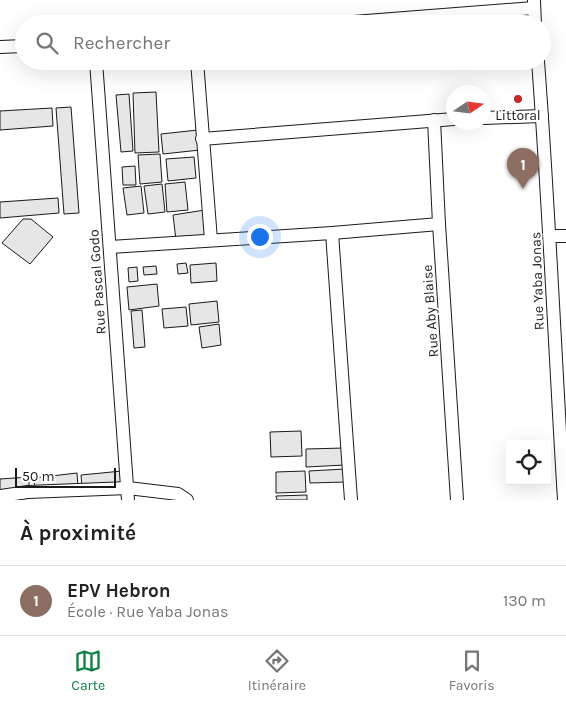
<!DOCTYPE html>
<html lang="fr">
<meta charset="utf-8">
<style>
:root{--surface:#fff;--page:#f6f6f6;--text:#222;--muted:#767676;--line:#e0e0e0;--accent:#0b8043}
body{margin:0;font-family:Karla,sans-serif;background:var(--page);color:var(--text)}
.controls{position:absolute;right:15px;bottom:15px;display:grid;overflow:hidden;border-radius:0px;box-shadow:0 5px 20px #0002}
.controls button{width:45px;height:45px;display:grid;place-items:center;padding:0;border:0;border-bottom:1px solid var(--line);background:var(--surface);color:var(--text);font:25px sans-serif}
.compass{position:absolute;left:446px;top:85px;width:45px;height:45px;border-radius:50%;background:var(--surface);box-shadow:0 5px 20px #0002;rotate:77deg}
.scale{position:absolute;left:15px;bottom:12px;width:101px;box-sizing:border-box;padding-left:5px;border:2px solid #1a1a1a;border-top:0;font-size:14px;line-height:18px;white-space:nowrap;color:#1a1a1a;-webkit-text-stroke:4px #fff;paint-order:stroke}
.you{position:absolute;left:259px;top:236px;width:18px;height:18px;margin:-12px;border:4px solid #fff;border-radius:50%;background:#1a73e8;box-shadow:0 0 0 8px #1a73e833}
.badge{display:grid;place-items:center;width:32px;height:32px;border-radius:50%;background:var(--accent);color:#fff;font-size:16px;font-weight:700}
.pin{position:absolute;translate:-50% -41px;filter:drop-shadow(0 1px 2px #0008)}
.pin::after{content:'';position:absolute;top:26px;width:18px;height:15px;background:inherit;clip-path:polygon(0 0,100% 0,50% 100%)}
.list{margin:0;padding:0;list-style:none}
h2{display:flex;justify-content:space-between;align-items:center;height:65px;margin:0;padding:0 20px;font-size:21px}
h2 small{font-size:16px;font-weight:400;color:var(--muted)}
.list li{display:grid;grid-template-columns:32px 1fr auto;gap:15px;align-items:center;box-sizing:border-box;height:70px;padding:0 20px;border-top:1px solid var(--line)}
.list b{display:block;font-size:19px;white-space:nowrap}
.list p{margin:0;font-size:16px;white-space:nowrap;color:var(--muted)}
.list em{font-size:16px;font-style:normal;color:var(--muted)}
.icon{flex:none;width:28px;height:28px;fill:none;stroke:currentColor;stroke-width:2;stroke-linecap:round;stroke-linejoin:round}
.map{position:relative;flex:none;width:566px;height:500px;overflow:hidden}
.search{position:absolute;background:var(--surface);box-shadow:0 5px 20px #0002;left:15px;right:15px;top:15px;height:55px;display:flex;align-items:center;gap:12px;box-sizing:border-box;padding:0 18px;border-radius:28px;color:var(--muted);font-size:19px}
.sheet{height:135px;background:var(--surface)}
nav{display:flex;justify-content:space-around;align-items:center;box-sizing:border-box;height:70px;border-top:1px solid var(--line);background:var(--surface);font-size:14px;color:var(--muted)}
nav a{display:grid;justify-items:center;gap:2px}
nav .on{color:var(--accent)}
.map>svg:first-child{display:block}
.building{fill:#e6e6e6;stroke:#1a1a1a}
.lines{fill:none;stroke-linecap:round;stroke-linejoin:round}
.minor-casing{stroke:#1a1a1a;stroke-width:14}
.minor{stroke:#fff;stroke-width:12}
.poi-dot{fill:#c62828;stroke:#fff;stroke-width:2}
.labels{text-anchor:middle;stroke-width:4;stroke-linejoin:round;paint-order:stroke}
.poi-label{font-size:14px;fill:#1a1a1a;stroke:#fff}
.street-label{font-size:14px;fill:#1a1a1a;stroke:#fff}
</style>
<div class="map">
<svg width="566" height="500" viewBox="0 0 566 500">
<rect width="100%" height="100%" fill="#fff"/>
<g class="building">
<polygon points="156,92 159,152 135,153 133,93"/>
<polygon points="129,94 133,151 121,152 116,95"/>
<polygon points="71,107 79,213 64,214 56,108"/>
<polygon points="52,108 53,126 0,130 0,111"/>
<polygon points="198,130 200,150 163,154 161,134"/>
<polygon points="160,154 162,182 140,184 138,155"/>
<polygon points="194,157 196,178 168,181 166,159"/>
<polygon points="135,166 136,185 123,185 122,167"/>
<polygon points="185,182 188,210 167,212 165,184"/>
<polygon points="162,184 165,212 148,214 144,186"/>
<polygon points="141,186 144,213 127,215 123,188"/>
<polygon points="58,198 59,213 0,218 0,202"/>
<polygon points="205,210 209,235 176,240 173,215"/>
<polygon points="23,219 31,219 53,237 30,264 2,243"/>
<polygon points="186,263 188,273 178,274 177,264"/>
<polygon points="216,263 217,281 191,283 190,265"/>
<polygon points="156,266 157,274 144,275 143,267"/>
<polygon points="137,267 138,281 129,282 128,268"/>
<polygon points="157,284 159,306 129,310 127,287"/>
<polygon points="217,301 219,322 191,325 189,304"/>
<polygon points="186,307 188,326 164,328 162,309"/>
<polygon points="142,310 145,347 134,348 131,311"/>
<polygon points="219,324 221,345 202,348 199,327"/>
<polygon points="301,431 302,456 271,457 270,432"/>
<polygon points="344,448 345,465 306,467 306,449"/>
<polygon points="345,469 346,482 310,483 309,471"/>
<polygon points="122,471 124,483 82,487 81,475"/>
<polygon points="305,471 306,492 276,493 276,472"/>
<polygon points="77,473 78,487 35,491 34,478"/>
<polygon points="29,477 29,490 0,492 0,479"/>
<polygon points="307,495 307,500 277,500 276,496"/>
</g>
<g class="lines">
<g class="minor-casing">
<g id="minor">
<polyline points="534,1 535,24"/>
<polyline points="328,24 534,8"/>
<polyline points="0,47 24,46"/>
<polyline points="96,61 128,500"/>
<polyline points="197,61 211,240"/>
<path d="M538 61C549 207 555 354 564 500"/>
<polyline points="484,118 542,116"/>
<polyline points="434,120 439,224 457,500"/>
<polyline points="202,139 454,119"/>
<polyline points="332,233 351,500"/>
<polyline points="551,236 566,236"/>
<polyline points="110,247 332,233 439,224"/>
<polyline points="0,496 28,492 128,488 178,494 187,500"/>
</g>
</g>
<use href="#minor" class="minor"/>
</g>
<circle class="poi-dot" cx="518" cy="99" r="5"/>
<g class="labels">
<g class="poi-label">
<text x="518" y="120">Littoral</text>
</g>
<g class="street-label">
<text transform="translate(537 281) rotate(-92)" y="5">Rue Yaba Jonas</text>
<text transform="translate(97 282) rotate(-94)" y="5">Rue Pascal Godo</text>
<text transform="translate(430 311) rotate(-94)" y="5">Rue Aby Blaise</text>
</g>
</g>
</svg>
<div class="controls">
<button><svg class="icon" aria-label="locate" viewBox="0 0 24 24"><circle cx="12" cy="12" r="6"/><path d="M12 2v4M12 18v4M2 12h4M18 12h4"/></svg></button>
</div>
<svg class="compass" viewBox="-18 -18 36 36"><path d="M0-13l5 13h-10z" fill="#e53935"/><path d="M0 13l5-13h-10z" fill="#767676"/></svg>
<div class="scale">50 m</div>
<div class="you"></div>
<div class="pin badge" style="left:523px;top:189px;background:#8d6e63">1</div>
<div class="search"><svg class="icon" aria-label="search" viewBox="0 0 24 24"><circle cx="10" cy="10" r="6"/><path d="M15 15l6 6"/></svg>Rechercher</div>
</div>
<section class="sheet">
<h2>À proximité<small></small></h2>
<ul class="list">
<li><span class="badge" style="background:#8d6e63">1</span><div><b>EPV Hebron</b><p>École · Rue Yaba Jonas</p></div><em>130 m</em></li>
</ul>
</section>
<nav>
<a class="on"><svg class="icon" aria-label="map" viewBox="0 0 24 24"><path d="M3 6l6-2 6 2 6-2v14l-6 2-6-2-6 2zM9 4v14M15 6v14"/></svg>Carte</a>
<a><svg class="icon" aria-label="directions" viewBox="0 0 24 24"><path d="M12 3l9 9-9 9-9-9zM9 14v-3h6M13 9l2 2-2 2"/></svg>Itinéraire</a>
<a><svg class="icon" aria-label="saved" viewBox="0 0 24 24"><path d="M7 4h10v16l-5-4-5 4z"/></svg>Favoris</a>
</nav>
